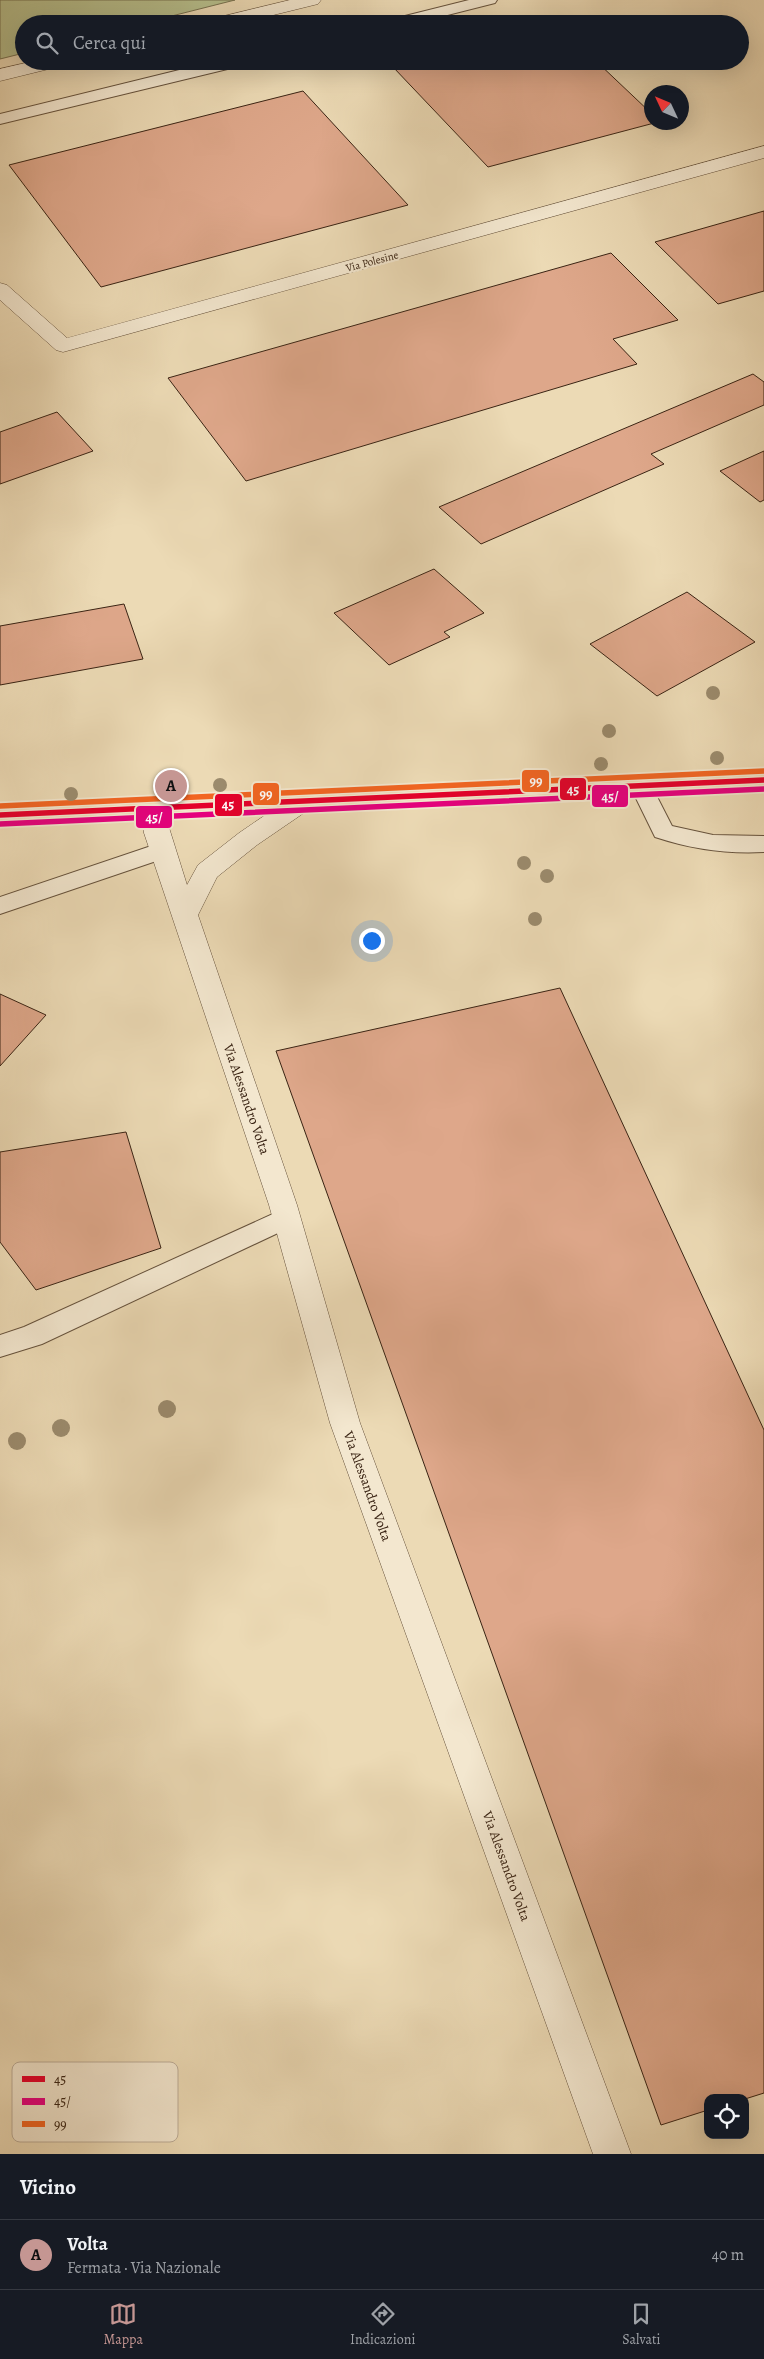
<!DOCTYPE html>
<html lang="it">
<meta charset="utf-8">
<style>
:root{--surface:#171b24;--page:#20242c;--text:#f1f3f6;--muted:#9ea1a6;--line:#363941;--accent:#c59692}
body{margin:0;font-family:Alegreya,serif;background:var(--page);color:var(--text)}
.controls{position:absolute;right:15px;bottom:15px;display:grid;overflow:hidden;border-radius:10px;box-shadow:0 5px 20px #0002}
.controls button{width:45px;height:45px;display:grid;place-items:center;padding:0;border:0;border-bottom:1px solid var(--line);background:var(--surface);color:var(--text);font:25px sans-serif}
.compass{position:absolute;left:644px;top:85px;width:45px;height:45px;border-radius:50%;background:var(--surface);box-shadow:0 5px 20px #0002;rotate:314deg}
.you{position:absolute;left:371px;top:940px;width:18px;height:18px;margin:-12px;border:4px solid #fff;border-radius:50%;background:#1a73e8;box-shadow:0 0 0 8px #1a73e833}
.badge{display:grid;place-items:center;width:32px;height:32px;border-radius:50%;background:var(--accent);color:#111;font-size:16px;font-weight:700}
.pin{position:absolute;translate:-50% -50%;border:2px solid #fff;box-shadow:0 1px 5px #0006}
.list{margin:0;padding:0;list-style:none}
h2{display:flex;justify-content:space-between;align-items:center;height:65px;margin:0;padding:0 20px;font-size:21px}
h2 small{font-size:16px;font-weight:400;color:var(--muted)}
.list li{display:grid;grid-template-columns:32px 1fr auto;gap:15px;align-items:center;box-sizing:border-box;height:70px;padding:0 20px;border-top:1px solid var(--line)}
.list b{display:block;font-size:19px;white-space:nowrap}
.list p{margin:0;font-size:16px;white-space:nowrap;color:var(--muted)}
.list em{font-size:16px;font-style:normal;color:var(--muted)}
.icon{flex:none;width:28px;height:28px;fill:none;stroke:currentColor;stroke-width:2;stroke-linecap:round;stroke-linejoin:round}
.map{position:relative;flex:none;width:764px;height:2154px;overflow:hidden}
.search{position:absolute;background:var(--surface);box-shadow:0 5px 20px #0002;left:15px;right:15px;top:15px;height:55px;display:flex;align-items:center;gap:12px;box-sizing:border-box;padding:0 18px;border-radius:28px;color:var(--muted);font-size:19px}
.sheet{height:135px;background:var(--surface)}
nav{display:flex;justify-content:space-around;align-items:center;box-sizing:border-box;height:70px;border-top:1px solid var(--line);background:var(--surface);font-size:14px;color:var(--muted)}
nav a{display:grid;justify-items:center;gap:2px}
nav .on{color:var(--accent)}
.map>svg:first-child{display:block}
.green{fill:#b7c08e;stroke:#787251}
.building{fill:#dea78a;stroke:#3a2414}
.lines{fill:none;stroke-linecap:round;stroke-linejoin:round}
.lane-casing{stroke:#66523c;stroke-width:2}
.street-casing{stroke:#66523c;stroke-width:1}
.primary-casing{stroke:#3a2414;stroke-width:1}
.lane{fill:#f3e7cf;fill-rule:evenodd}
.street{fill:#f3e7cf;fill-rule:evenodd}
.primary{fill:#e6bd7a;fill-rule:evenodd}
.bus-1-casing{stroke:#f3e7cf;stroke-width:9}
.bus-2-casing{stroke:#f3e7cf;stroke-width:9}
.bus-3-casing{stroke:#f3e7cf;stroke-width:9}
.bus-1{stroke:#e4002b;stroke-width:5.5}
.bus-2{stroke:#e5007d;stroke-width:5.5}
.bus-3{stroke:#f26522;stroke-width:5.5}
.tree{fill:#9b8b6d}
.labels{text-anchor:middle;stroke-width:4.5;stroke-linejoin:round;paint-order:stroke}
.far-street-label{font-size:11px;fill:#3a2414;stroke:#f3e7cf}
.street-label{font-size:14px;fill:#3a2414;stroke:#f3e7cf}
.key{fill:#f3e7cf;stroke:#bcac97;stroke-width:1}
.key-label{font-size:14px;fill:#3a2414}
.line-badge{stroke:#f3e7cf;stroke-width:2}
.badge-label{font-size:14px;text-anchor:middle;font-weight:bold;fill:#fff}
</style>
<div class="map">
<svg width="764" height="2154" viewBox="0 0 764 2154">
<rect width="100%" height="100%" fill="#ecdab5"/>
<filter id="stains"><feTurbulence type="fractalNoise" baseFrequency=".004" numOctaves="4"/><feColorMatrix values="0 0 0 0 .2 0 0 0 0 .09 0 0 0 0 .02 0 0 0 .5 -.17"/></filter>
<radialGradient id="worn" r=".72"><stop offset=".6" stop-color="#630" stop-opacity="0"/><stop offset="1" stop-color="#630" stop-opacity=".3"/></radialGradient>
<polygon class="green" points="0,0 235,0 140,24 24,24 24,53 0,59"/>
<g class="building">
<polygon points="418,61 596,61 652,114 652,122 658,122 488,167 393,67"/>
<polygon points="303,91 408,205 101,287 9,165"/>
<polygon points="764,211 764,291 718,304 655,242"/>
<polygon points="611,253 678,320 613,339 637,364 246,481 168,378"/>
<polygon points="753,374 764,382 764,405 651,454 664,464 481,544 439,507"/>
<polygon points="57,412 93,451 0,484 0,432"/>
<polygon points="764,451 764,500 760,502 720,471"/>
<polygon points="434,569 484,613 444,632 450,637 389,665 334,613"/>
<polygon points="687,592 755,642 657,696 590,644"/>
<polygon points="124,604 143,659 0,685 0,626"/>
<polygon points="560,988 764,1430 764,2093 745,2099 708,2098 708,2110 661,2125 276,1051"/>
<polygon points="0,994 46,1015 0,1066"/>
<polygon points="126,1132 161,1248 36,1290 0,1242 0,1152"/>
</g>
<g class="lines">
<g class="lane-casing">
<g id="lane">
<polygon points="469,0 497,0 495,3 412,24 383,24 385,21"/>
<polygon points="216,61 246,61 244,65 0,124 0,114"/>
<path d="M641 778 649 781 672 826 713 835 764 836V852C726 854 691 849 655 837L630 786 633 781Z"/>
<polygon points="163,842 171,844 175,850 171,856 0,914 0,897"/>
<polygon points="286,1208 295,1211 299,1218 295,1225 42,1344 0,1357 0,1335 24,1327"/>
</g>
</g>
<g class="street-casing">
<g id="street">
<polygon points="290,0 321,0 318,4 237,24 205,24 208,20"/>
<polygon points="34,61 67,61 65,65 0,81 0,69"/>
<polygon points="764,146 764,158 63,352 56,350 0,300 0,283 7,285 67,338"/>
<polygon points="305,791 314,794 318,800 314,806 257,845 217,877 198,915 297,1205 360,1423 631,2154 593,2154 330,1423 269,1205 144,833 139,808 143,802 152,799 161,802 187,885 198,865 239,833 296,794"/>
</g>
</g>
<g class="primary-casing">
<polygon id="primary" points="764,772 764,788 0,824 0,806"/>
</g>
<use href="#lane" class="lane"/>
<use href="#street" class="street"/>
<use href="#primary" class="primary"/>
<g class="bus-1-casing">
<polyline id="bus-1" points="0,815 764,780"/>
</g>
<g class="bus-2-casing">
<polyline id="bus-2" points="0,824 764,789"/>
</g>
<g class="bus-3-casing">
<polyline id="bus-3" points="0,806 764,771"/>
</g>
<use href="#bus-1" class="bus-1"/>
<use href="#bus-2" class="bus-2"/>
<use href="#bus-3" class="bus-3"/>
</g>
<g class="tree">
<circle cx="713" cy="693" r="7"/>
<circle cx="609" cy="731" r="7"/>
<circle cx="717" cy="758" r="7"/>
<circle cx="601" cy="764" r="7"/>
<circle cx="220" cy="785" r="7"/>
<circle cx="71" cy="794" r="7"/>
<circle cx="524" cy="863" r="7"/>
<circle cx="547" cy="876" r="7"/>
<circle cx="535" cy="919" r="7"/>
<circle cx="167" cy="1409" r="9"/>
<circle cx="61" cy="1428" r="9"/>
<circle cx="17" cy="1441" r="9"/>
</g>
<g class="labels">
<g class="far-street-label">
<text transform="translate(372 261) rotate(-15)" y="4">Via Polesine</text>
</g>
<g class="street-label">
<text transform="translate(247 1099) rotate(71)" y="5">Via Alessandro Volta</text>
<text transform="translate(368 1486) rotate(70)" y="5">Via Alessandro Volta</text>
<text transform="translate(507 1866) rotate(70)" y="5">Via Alessandro Volta</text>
</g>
</g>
<rect x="12" y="2062" width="166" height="80" rx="8" class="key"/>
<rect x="22" y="2076" width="23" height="6" fill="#e4002b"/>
<rect x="22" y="2098" width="23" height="7" fill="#e5007d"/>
<rect x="22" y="2121" width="23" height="6" fill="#f26522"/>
<g class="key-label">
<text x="54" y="2084">45</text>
<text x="54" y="2106">45/</text>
<text x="54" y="2129">99</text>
</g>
<g class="line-badge">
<rect x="521" y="769" width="29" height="24" rx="5" fill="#f26522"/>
<rect x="559" y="777" width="28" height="24" rx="5" fill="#e4002b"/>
<rect x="252" y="782" width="28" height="24" rx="5" fill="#f26522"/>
<rect x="591" y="784" width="38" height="24" rx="5" fill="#e5007d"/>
<rect x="214" y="793" width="29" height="24" rx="5" fill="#e4002b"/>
<rect x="135" y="805" width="38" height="24" rx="5" fill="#e5007d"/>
</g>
<g class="badge-label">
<text x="536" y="786">99</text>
<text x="573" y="794">45</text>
<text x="266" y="799">99</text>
<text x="610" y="801">45/</text>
<text x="228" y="809">45</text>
<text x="154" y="822">45/</text>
</g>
<rect width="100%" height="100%" filter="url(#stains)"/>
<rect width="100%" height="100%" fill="url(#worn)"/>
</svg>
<div class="controls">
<button><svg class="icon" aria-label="locate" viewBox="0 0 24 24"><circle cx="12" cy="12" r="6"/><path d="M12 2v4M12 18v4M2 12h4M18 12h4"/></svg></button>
</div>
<svg class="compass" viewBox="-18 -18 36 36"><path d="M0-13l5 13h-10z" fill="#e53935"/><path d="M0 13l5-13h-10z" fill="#9ea1a6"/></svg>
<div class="you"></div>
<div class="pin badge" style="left:171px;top:786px">A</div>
<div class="search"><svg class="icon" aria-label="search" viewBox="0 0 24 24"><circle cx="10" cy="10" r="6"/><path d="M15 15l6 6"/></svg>Cerca qui</div>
</div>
<section class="sheet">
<h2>Vicino<small></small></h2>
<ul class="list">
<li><span class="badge">A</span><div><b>Volta</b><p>Fermata · Via Nazionale</p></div><em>40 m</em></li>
</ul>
</section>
<nav>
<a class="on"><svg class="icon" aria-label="map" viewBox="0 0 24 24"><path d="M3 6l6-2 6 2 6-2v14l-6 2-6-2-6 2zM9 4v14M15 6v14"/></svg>Mappa</a>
<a><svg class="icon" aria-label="directions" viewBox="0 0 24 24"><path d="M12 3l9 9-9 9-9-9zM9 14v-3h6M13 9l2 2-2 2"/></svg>Indicazioni</a>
<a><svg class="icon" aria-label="saved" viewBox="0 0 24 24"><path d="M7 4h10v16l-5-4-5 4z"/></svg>Salvati</a>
</nav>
